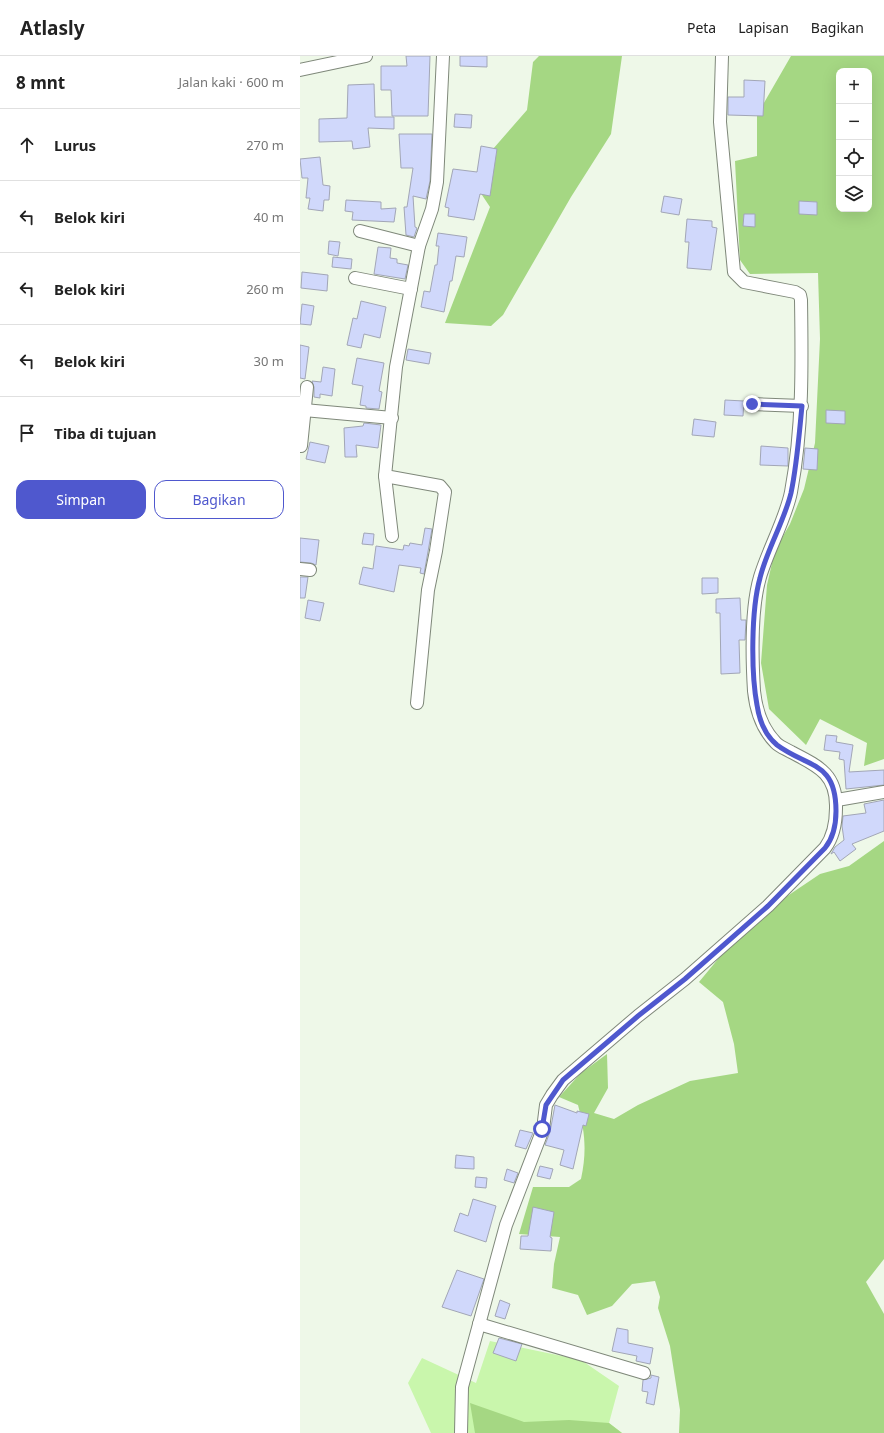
<!DOCTYPE html>
<html lang="id">
<meta charset="utf-8">
<style>
:root{--surface:#fff;--page:#f6f6f6;--text:#222;--muted:#767676;--line:#e0e0e0;--accent:#4f58ce}
body{margin:0;font-family:"Noto Sans",sans-serif;background:var(--page);color:var(--text)}
.controls{position:absolute;right:12px;top:12px;display:grid;overflow:hidden;border-radius:8px;box-shadow:0 4px 16px #0002}
.controls button{width:36px;height:36px;display:grid;place-items:center;padding:0;border:0;border-bottom:1px solid var(--line);background:var(--surface);color:var(--text);font:20px sans-serif}
.stop{position:absolute;width:12px;height:12px;margin:-9px;border:3px solid #4f58ce;border-radius:50%;background:#fff}
.stop.end{background:#4f58ce;border-color:#fff;box-shadow:0 1px 4px #0008}
.list{margin:0;padding:0;list-style:none}
h2{display:flex;justify-content:space-between;align-items:center;height:52px;margin:0;padding:0 16px;font-size:17px}
h2 small{font-size:13px;font-weight:400;color:var(--muted)}
.list li{display:grid;grid-template-columns:26px 1fr auto;gap:12px;align-items:center;box-sizing:border-box;height:72px;padding:0 16px;border-top:1px solid var(--line)}
.list b{display:block;font-size:15px;white-space:nowrap}
.list em{font-size:13px;font-style:normal;color:var(--muted)}
.actions{display:flex;gap:8px;padding:12px 16px}
.actions a{flex:1;padding:9px 0;border:1px solid var(--accent);border-radius:12px;text-align:center;font-size:14px;color:var(--accent)}
.actions .main{background:var(--accent);color:#fff}
.icon{flex:none;width:22px;height:22px;fill:none;stroke:currentColor;stroke-width:2;stroke-linecap:round;stroke-linejoin:round}
.map{position:relative;flex:none;width:584px;height:1377px;overflow:hidden}
header{display:flex;align-items:center;gap:24px;box-sizing:border-box;height:56px;padding:0 20px;background:var(--surface);border-bottom:1px solid var(--line)}
header strong{font-size:19px}
nav{display:flex;gap:22px;margin-inline-start:auto;font-size:14px}
main{display:flex}
aside{flex:1;background:var(--surface)}
.map>svg:first-child{display:block}
.green{fill:#c9f6ac}
.forest{fill:#a5d783;fill-rule:evenodd}
.building{fill:#d0d8fb;stroke:#a2a6b6}
.lines{fill:none;stroke-linecap:round;stroke-linejoin:round}
.street-casing{stroke:#7f887a;stroke-width:14}
.street{stroke:#fff;stroke-width:12}
.route{stroke:#4f58ce;stroke-width:5}
</style>
<header>
<strong>Atlasly</strong>
<nav><a>Peta</a><a>Lapisan</a><a>Bagikan</a></nav>
</header>
<main>
<aside>
<h2>8 mnt<small>Jalan kaki · 600 m</small></h2>
<ul class="list">
<li><svg class="icon" aria-label="ahead" viewBox="0 0 24 24"><path d="M12 20V5M6 11l6-6 6 6"/></svg><div><b>Lurus</b></div><em>270 m</em></li>
<li><svg class="icon" aria-label="left" viewBox="0 0 24 24"><path d="M17 20v-9H6M10 6l-5 5 5 5"/></svg><div><b>Belok kiri</b></div><em>40 m</em></li>
<li><svg class="icon" aria-label="left" viewBox="0 0 24 24"><path d="M17 20v-9H6M10 6l-5 5 5 5"/></svg><div><b>Belok kiri</b></div><em>260 m</em></li>
<li><svg class="icon" aria-label="left" viewBox="0 0 24 24"><path d="M17 20v-9H6M10 6l-5 5 5 5"/></svg><div><b>Belok kiri</b></div><em>30 m</em></li>
<li><svg class="icon" aria-label="arrive" viewBox="0 0 24 24"><path d="M6 21V4h12l-3 4 3 4H6"/></svg><div><b>Tiba di tujuan</b></div></li>
</ul>
<div class="actions"><a class="main">Simpan</a><a>Bagikan</a></div>
</aside>
<div class="map">
<svg width="584" height="1377" viewBox="0 0 584 1377">
<rect width="100%" height="100%" fill="#eef8e8"/>
<polygon class="green" points="190,1285 281,1304 319,1330 309,1367 322,1377 131,1377 108,1327 122,1302 176,1327"/>
<g class="forest">
<polygon points="239,0 322,0 311,78 271,141 203,259 191,270 145,267 190,151 182,139 193,93 227,54 233,6"/>
<path d="M491 0H584V703L564 710 567 687 520 663 506 689 469 653 461 607 467 529 475 494 490 468 504 433 515 387 520 283 518 217 450 218 440 204 435 105 457 100V59ZM539 15H569V153H539Z"/>
<path d="M584 785V1203L566 1226 584 1258V1377H379L380 1354 370 1290 358 1252 360 1241 355 1225 332 1228 312 1250 287 1259 278 1239 252 1232 254 1208 260 1181 219 1178 233 1131H269L281 1123C287 1095 285 1076 278 1049L259 1041 281 1017 307 998 308 1032 294 1057 314 1063 338 1049 390 1025 438 1017 434 988 423 946 399 926 423 897 477 847 520 818 549 810Z"/>
<polygon points="170,1347 224,1366 269,1364 309,1367 322,1377 175,1377"/>
</g>
<g class="building">
<polygon points="106,0 130,0 128,60 92,60 91,34 81,34 81,10 107,10"/>
<polygon points="160,0 187,0 187,11 160,10"/>
<polygon points="444,24 465,25 463,60 428,59 428,41 444,41"/>
<polygon points="74,28 75,61 94,61 94,73 68,72 70,91 53,93 52,85 19,86 19,63 47,62 48,29"/>
<polygon points="155,58 172,59 171,72 154,71"/>
<polygon points="99,78 132,78 130,125 126,143 113,140 115,171 117,172 114,181 106,179 104,151 107,151 113,112 101,112"/>
<polygon points="181,90 197,93 190,140 180,138 174,164 148,160 149,152 145,151 153,113 177,116"/>
<polygon points="20,101 23,129 30,130 29,144 24,144 23,155 8,153 10,142 6,142 8,122 2,122 0,103"/>
<polygon points="364,140 382,143 379,159 361,156"/>
<polygon points="46,144 81,146 81,153 96,152 94,166 52,164 53,156 45,155"/>
<polygon points="499,145 517,146 517,159 499,158"/>
<polygon points="444,158 455,158 455,171 443,170"/>
<polygon points="387,163 412,165 412,171 417,172 411,214 387,212 389,186 385,186"/>
<polygon points="138,177 167,181 164,201 156,200 152,225 150,225 144,256 121,251 124,235 130,236 135,209 137,209 139,190 136,190"/>
<polygon points="29,185 40,186 38,200 28,198"/>
<polygon points="78,191 91,192 90,202 97,203 97,207 108,209 105,223 74,218"/>
<polygon points="33,201 52,203 51,213 32,211"/>
<polygon points="2,216 28,219 27,235 1,232"/>
<polygon points="61,245 86,251 80,282 64,278 61,292 47,289 53,262 57,263"/>
<polygon points="2,248 14,250 11,269 0,268"/>
<polygon points="0,289 9,291 5,323 0,322"/>
<polygon points="108,293 131,297 129,308 106,304"/>
<polygon points="57,302 84,307 79,335 82,336 79,353 66,352 66,350 60,349 63,330 52,328"/>
<polygon points="23,311 35,313 32,340 20,338 20,342 14,341 14,331 12,325 21,326"/>
<polygon points="425,344 444,345 443,360 424,359"/>
<polygon points="526,354 545,355 545,368 526,367"/>
<polygon points="394,363 416,366 414,381 392,379"/>
<polygon points="64,367 81,369 78,392 56,389 57,401 45,401 44,372 63,370"/>
<polygon points="10,386 29,390 25,407 6,403"/>
<polygon points="461,390 488,392 488,410 460,409"/>
<polygon points="505,392 518,393 517,414 503,413"/>
<polygon points="125,472 132,473 124,518 120,517 121,512 99,509 94,536 59,528 63,511 73,513 76,490 103,494 104,489 109,490 110,487 122,489"/>
<polygon points="64,477 74,478 73,489 62,488"/>
<polygon points="0,482 19,484 16,509 11,507 0,506"/>
<polygon points="0,521 8,521 5,542 0,542"/>
<polygon points="402,522 418,522 418,537 402,538"/>
<polygon points="440,542 441,564 446,564 445,584 439,584 440,617 421,618 420,557 416,557 416,543"/>
<polygon points="8,544 24,547 20,565 5,562"/>
<polygon points="526,679 537,680 536,686 553,689 549,716 584,714 584,729 546,733 544,704 539,703 540,696 524,694"/>
<polygon points="584,744 584,775 552,788 556,793 540,805 534,796 531,798 535,791 544,784 542,770 543,760 566,757 564,748"/>
<polygon points="255,1049 277,1057 277,1055 289,1058 286,1070 283,1069 273,1113 260,1109 264,1094 245,1089 250,1076"/>
<polygon points="220,1074 233,1077 226,1093 215,1090"/>
<polygon points="156,1099 174,1101 174,1113 155,1112"/>
<polygon points="240,1110 253,1113 250,1123 237,1120"/>
<polygon points="207,1113 218,1117 214,1127 204,1124"/>
<polygon points="176,1121 187,1122 186,1132 175,1131"/>
<polygon points="173,1143 196,1150 186,1186 154,1175 160,1157 168,1160"/>
<polygon points="233,1151 254,1156 250,1181 252,1182 251,1195 220,1193 221,1180 228,1180"/>
<polygon points="157,1214 184,1223 171,1260 142,1251"/>
<polygon points="200,1244 210,1248 205,1263 195,1260"/>
<polygon points="317,1272 328,1274 328,1287 353,1292 350,1308 336,1305 337,1300 312,1295"/>
<polygon points="199,1282 222,1288 216,1305 193,1297"/>
<polygon points="351,1319 359,1321 354,1349 346,1347 348,1336 342,1335 343,1324 351,1322"/>
</g>
<g class="lines">
<g class="street-casing">
<g id="street">
<polyline points="0,14 66,0"/>
<polyline points="60,175 119,190"/>
<polyline points="55,222 111,233"/>
<polyline points="452,348 502,350"/>
<polyline points="4,354 92,362"/>
<polyline points="1,390 7,331"/>
<polyline points="85,420 92,480"/>
<polyline points="0,513 10,514"/>
<polyline points="117,647 128,534 136,495 145,436 140,430 85,420 96,311 119,190 132,153 137,126 143,0"/>
<polyline points="537,744 584,736"/>
<polyline points="179,1268 344,1317"/>
<path d="M161 1377 162 1331 206 1169 243 1073 246 1049 252 1039 263 1024 338 960 385 923 468 850 525 792C534 780 536 767 536 752 537 718 518 710 491 696 486 693 480 691 476 687 462 673 456 654 454 635 452 602 451 552 460 521 468 494 486 462 491 436 503 372 502 308 501 244L500 239 495 236 444 226 434 216 420 66 422 0"/>
</g>
</g>
<use href="#street" class="street"/>
</g>
<g class="lines">
<path class="route" d="M242 1073 246 1049 263 1024 338 960 385 923 468 850 525 792C534 781 536 769 536 755 536 705 508 712 477 689 465 679 459 663 457 649 451 617 451 554 460 522 467 493 484 466 491 437 497 408 499 379 502 350L452 348"/>
</g>
</svg>
<div class="controls">
<button>+</button>
<button>−</button>
<button><svg class="icon" aria-label="locate" viewBox="0 0 24 24"><circle cx="12" cy="12" r="6"/><path d="M12 2v4M12 18v4M2 12h4M18 12h4"/></svg></button>
<button><svg class="icon" aria-label="layers" viewBox="0 0 24 24"><path d="M12 4l9 5-9 5-9-5zM3 14l9 5 9-5"/></svg></button>
</div>
<div class="stop" style="left:242px;top:1073px"></div>
<div class="stop end" style="left:452px;top:348px"></div>
</div>
</main>
